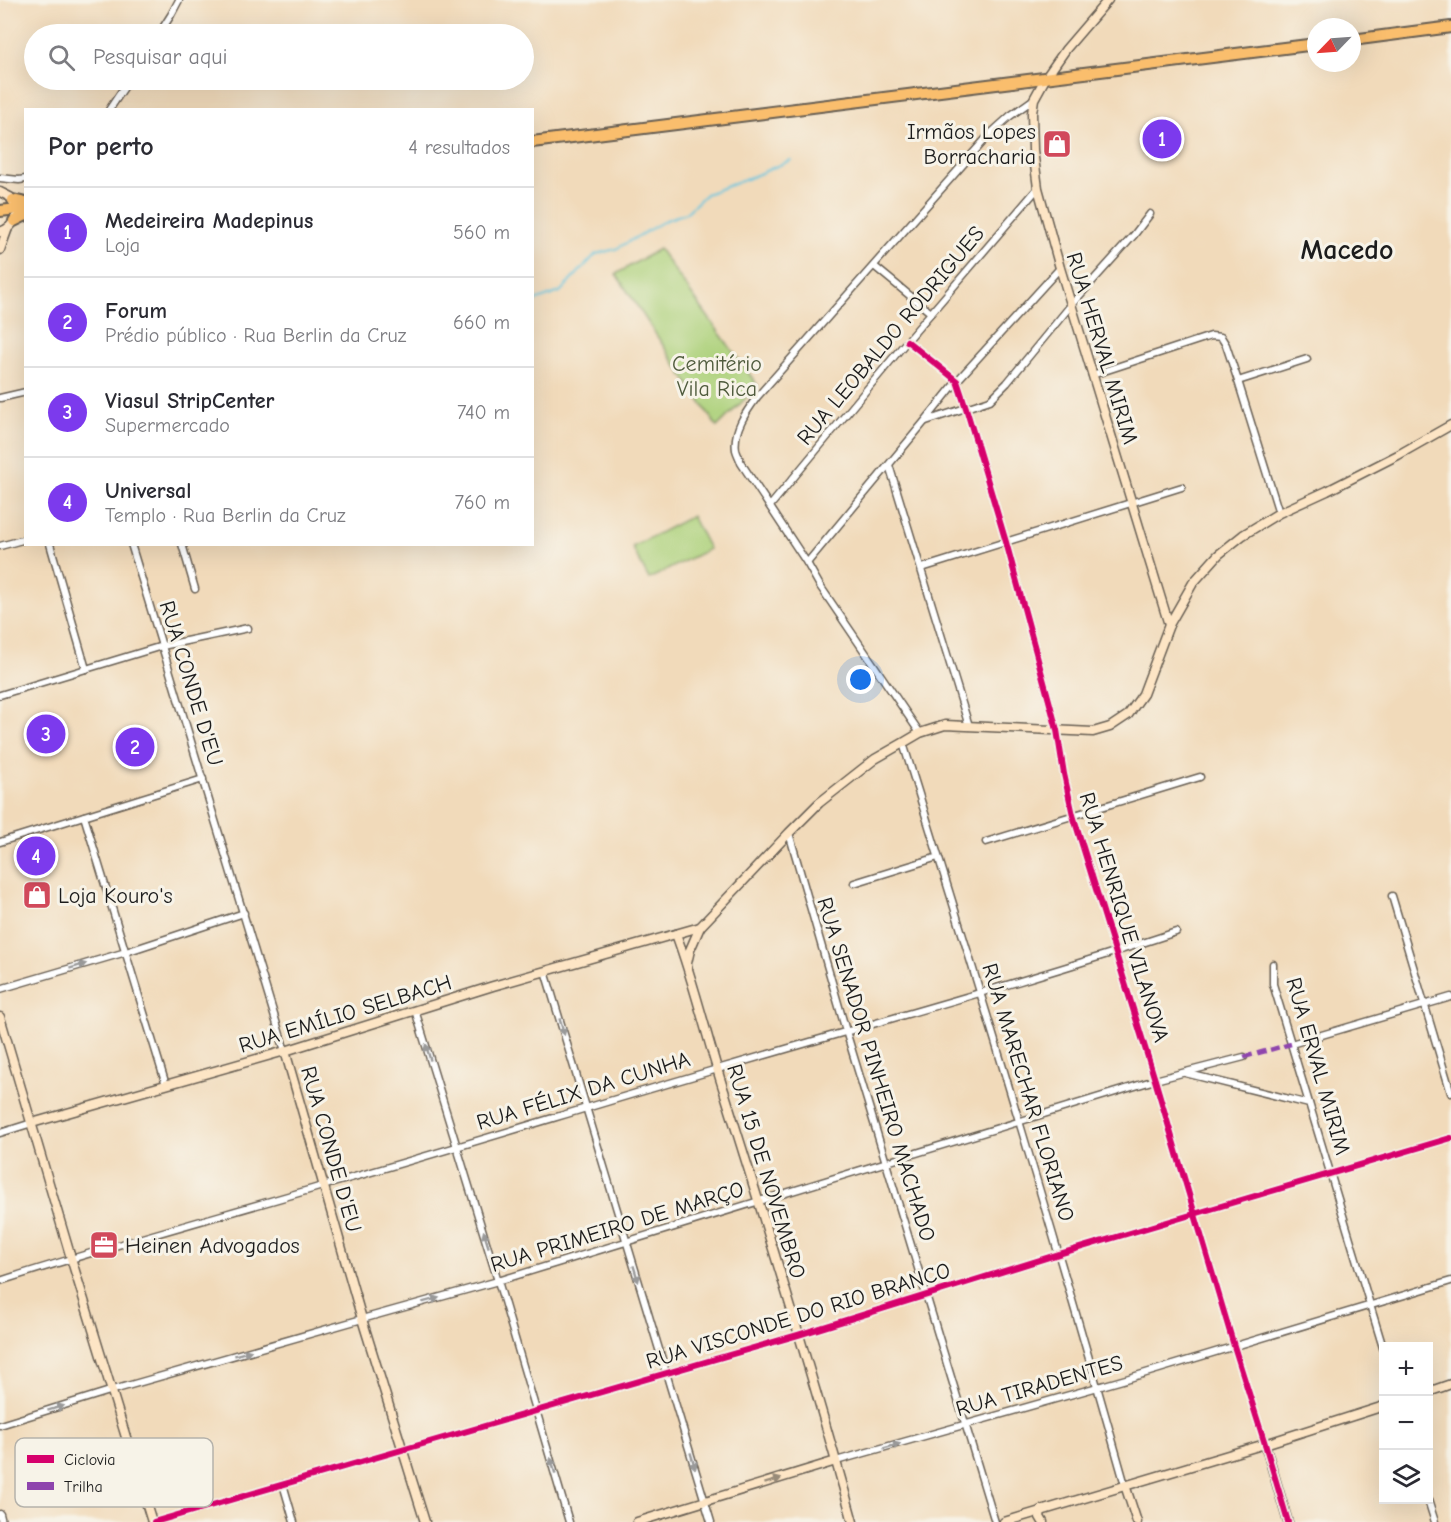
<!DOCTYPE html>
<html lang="pt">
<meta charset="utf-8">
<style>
:root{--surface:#fff;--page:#f2f2f3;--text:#2b2b33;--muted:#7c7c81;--line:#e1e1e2;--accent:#7c3aed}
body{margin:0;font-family:"Comic Neue",sans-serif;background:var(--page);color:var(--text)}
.controls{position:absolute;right:18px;bottom:18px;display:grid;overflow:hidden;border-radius:0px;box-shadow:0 6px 24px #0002}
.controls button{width:54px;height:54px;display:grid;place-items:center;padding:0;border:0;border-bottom:2px solid var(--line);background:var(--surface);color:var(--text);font:30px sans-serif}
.compass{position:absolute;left:1307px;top:18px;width:54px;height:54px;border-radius:50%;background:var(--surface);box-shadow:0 6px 24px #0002;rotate:245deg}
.you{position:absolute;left:861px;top:680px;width:21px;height:21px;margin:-15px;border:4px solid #fff;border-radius:50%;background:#1a73e8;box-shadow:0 0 0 9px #1a73e833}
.badge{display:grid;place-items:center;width:39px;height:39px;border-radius:50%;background:var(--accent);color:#fff;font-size:20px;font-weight:700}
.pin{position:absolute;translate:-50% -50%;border:3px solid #fff;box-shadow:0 2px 6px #0006}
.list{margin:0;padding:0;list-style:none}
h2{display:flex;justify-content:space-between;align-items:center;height:78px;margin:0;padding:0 24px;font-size:26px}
h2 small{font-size:20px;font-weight:400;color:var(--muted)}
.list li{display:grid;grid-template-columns:39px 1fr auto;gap:18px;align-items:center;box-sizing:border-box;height:90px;padding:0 24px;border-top:2px solid var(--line)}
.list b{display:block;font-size:22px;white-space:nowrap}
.list p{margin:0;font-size:20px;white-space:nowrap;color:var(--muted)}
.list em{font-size:20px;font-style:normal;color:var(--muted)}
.icon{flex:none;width:33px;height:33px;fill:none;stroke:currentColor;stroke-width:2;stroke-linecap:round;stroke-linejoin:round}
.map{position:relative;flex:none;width:1451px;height:1522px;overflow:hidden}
.search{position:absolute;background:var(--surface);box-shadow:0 6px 24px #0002;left:24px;top:24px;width:510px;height:66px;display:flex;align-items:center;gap:15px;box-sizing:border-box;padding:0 21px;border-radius:33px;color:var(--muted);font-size:22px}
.panel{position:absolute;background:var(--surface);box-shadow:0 6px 24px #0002;left:24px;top:108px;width:510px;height:438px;border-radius:0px}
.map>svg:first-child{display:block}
.green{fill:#add17b;stroke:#64764c;stroke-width:1.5}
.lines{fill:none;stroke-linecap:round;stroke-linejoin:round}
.stream{stroke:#61c5df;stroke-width:2}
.street-casing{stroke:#675e53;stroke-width:9}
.secondary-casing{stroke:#675e53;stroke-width:11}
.highway-casing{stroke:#675e53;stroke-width:14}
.street{stroke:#fff;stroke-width:6}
.secondary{stroke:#fde5c5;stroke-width:8}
.highway{stroke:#fabe6d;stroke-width:10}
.quiet{stroke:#8e44ad;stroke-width:4.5;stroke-dasharray:9 4.5;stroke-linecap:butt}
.cycleway-casing{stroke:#f7f3e8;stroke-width:10}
.cycleway{stroke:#d6006c;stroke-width:6}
.oneway{fill:#999}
.oneway2{fill:#988b79}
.labels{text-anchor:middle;stroke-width:6;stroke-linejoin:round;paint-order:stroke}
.poi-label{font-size:22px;fill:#1c1c1c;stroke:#f7f3e8;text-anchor:start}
.street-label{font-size:22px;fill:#1c1c1c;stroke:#f7f3e8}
.park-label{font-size:22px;fill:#4f5b3d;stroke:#f7f3e8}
.district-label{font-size:28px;font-weight:bold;fill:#1c1c1c;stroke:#f7f3e8}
.key{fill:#f7f3e8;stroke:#b5b2ab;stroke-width:1.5}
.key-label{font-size:16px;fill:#1c1c1c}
</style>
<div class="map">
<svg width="1451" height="1522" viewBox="0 0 1451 1522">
<rect width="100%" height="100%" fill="#f7f3e8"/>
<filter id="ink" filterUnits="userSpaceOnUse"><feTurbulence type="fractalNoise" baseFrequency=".0167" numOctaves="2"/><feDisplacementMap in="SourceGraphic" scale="12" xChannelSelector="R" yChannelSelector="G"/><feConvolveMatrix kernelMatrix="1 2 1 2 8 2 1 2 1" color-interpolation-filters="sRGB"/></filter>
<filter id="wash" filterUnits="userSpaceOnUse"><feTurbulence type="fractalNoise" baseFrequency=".008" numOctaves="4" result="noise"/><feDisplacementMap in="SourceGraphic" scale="24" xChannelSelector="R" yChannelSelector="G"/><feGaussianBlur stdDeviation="1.35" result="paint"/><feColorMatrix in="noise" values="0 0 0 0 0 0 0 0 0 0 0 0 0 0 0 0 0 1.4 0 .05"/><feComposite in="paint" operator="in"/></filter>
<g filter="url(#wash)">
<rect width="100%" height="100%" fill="#f1daba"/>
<g class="green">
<polygon points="659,249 758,386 717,427 616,274"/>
<polygon points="692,516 709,549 649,579 632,547"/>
</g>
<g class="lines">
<polyline class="stream" points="532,302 560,292 596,254 616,249 666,220 686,213 706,194 747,179 791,160"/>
</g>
</g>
<g filter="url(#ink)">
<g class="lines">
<g class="street-casing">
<g id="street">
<polyline points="159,34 171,15 179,0"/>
<polyline points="109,110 129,80"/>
<polyline points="0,178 19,180 26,179"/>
<polyline points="874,266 931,313"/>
<polyline points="907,341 957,381 966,408 1006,542 1057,730 1064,774 1073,815 1155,1080 1234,1346 1265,1444"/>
<polyline points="1092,375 1211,336 1221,337 1226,345 1238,381 1279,513"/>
<polyline points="1238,381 1307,359"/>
<polyline points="0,398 26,392"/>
<polyline points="926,421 990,400 1007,383 1071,305 1134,235 1150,214"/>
<polyline points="889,465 969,726"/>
<polyline points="770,506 907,341 1038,188"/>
<polyline points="50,544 86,669"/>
<polyline points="131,544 285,1051"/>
<polyline points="182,544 195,589"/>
<polyline points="0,546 26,539"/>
<polyline points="807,563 925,421 957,381 1060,268"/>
<polyline points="922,568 1182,487"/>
<polyline points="0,695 162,646 248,628"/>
<path d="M920 733 820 586 807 563 741 463C740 459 737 454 736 450 733 430 746 412 757 397L990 134 1010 116 1034 99"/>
<path d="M903 743C980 989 1055 1236 1125 1485"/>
<polyline points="84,816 166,1085"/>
<polyline points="789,833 846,1031 995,1522"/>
<polyline points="0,842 203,779"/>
<polyline points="986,842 1200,777"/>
<polyline points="854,883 938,857"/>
<polyline points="1392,896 1451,1093"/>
<polyline points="1273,964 1273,984 1384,1351"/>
<polyline points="545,971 711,1522"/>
<polyline points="0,989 126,952 244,913"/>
<polyline points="415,1010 498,1281 569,1522"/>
<polyline points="1291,1044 1451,997"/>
<polyline points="1185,1073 1309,1104"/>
<polyline points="0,1133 32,1123"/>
<path d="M0 1281C106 1247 213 1218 319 1187 454 1149 587 1107 721 1068 873 1023 1026 982 1176 932"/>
<polyline points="0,1425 113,1390 362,1319 498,1281 1155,1080 1244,1057"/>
<polyline points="836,1461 1126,1379 1451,1281"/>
<polyline points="283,1484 294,1522"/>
<polyline points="1428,1500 1435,1522"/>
<polyline points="0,1514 2,1522"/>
<polyline points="154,1522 798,1335 1059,1254 1451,1138"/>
</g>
</g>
<g class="secondary-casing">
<g id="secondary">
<polyline points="1108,0 1066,49 1045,79 1034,99 1032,113 1033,150 1038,188 1060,268 1169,625"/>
<polyline points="0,192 10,197 15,205"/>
<path d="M0 232C8 229 12 226 15 218"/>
<polyline points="0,250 8,228"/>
<path d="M676 934C695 985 707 1039 724 1091 769 1234 813 1377 853 1522"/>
<polyline points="687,963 690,950 700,927 789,833 819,803 875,759 903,743 920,733 945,725 1093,732 1110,727 1128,715 1143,694 1169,625 1193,583 1218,555 1243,535 1279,513 1327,491 1398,455 1451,425"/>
<polyline points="0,1017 71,1258 152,1522"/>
<polyline points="285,1051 362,1319 425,1522"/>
<polyline points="32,1123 285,1051 493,986 700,927"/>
<polyline points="1428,1392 1451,1384"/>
<polyline points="1265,1444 1288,1522"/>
<polyline points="1125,1485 1137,1522"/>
<polyline points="1041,1510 1040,1517 1043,1522"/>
<polyline points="637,1522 836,1461"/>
<polyline points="1004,1522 1265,1444 1384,1406"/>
</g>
</g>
<g class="highway-casing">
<g id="highway">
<polyline points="1352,40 1451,27"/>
<polyline points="532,142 1316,44"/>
<polyline points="13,200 26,203"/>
<polyline points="0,211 26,208"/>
<polyline points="14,221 26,215"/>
</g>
</g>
<use href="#street" class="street"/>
<use href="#secondary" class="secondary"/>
<use href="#highway" class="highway"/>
<polyline class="quiet" points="1244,1057 1291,1044"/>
<g class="cycleway-casing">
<g id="cycleway">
<polyline points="907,341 957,381 966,408 1006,542 1057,730 1064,774 1073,815 1155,1080 1234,1346 1265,1444 1288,1522"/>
<polyline points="154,1522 798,1335 1059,1254 1451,1138"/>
</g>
</g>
<use href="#cycleway" class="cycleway"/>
</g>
<defs><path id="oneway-solid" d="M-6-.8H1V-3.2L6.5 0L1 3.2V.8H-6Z" transform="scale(1.5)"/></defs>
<g class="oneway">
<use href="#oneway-solid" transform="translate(78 966) rotate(-17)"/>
<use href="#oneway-solid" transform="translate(562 1027) rotate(73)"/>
<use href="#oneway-solid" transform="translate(428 1052) rotate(-107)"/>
<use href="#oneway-solid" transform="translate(486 1239) rotate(-107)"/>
<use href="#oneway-solid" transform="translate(636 1274) rotate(73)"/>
<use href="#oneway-solid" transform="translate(431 1300) rotate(-15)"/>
<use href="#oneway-solid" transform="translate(243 1353) rotate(-16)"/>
<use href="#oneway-solid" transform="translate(56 1408) rotate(-17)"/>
<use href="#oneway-solid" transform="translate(892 1446) rotate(-16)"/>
<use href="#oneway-solid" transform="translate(693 1461) rotate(73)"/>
<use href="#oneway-solid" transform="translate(553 1466) rotate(-106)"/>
</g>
<use class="oneway2" href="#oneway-solid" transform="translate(773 1481) rotate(-17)"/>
</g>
<defs>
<g id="shop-square" transform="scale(1.5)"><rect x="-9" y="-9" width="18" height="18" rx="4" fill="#d1495b" stroke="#f7f3e8"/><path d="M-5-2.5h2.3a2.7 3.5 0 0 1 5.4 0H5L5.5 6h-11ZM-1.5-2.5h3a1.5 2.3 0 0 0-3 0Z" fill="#fff"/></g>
<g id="office-square" transform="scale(1.5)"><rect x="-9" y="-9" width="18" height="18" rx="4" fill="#d1495b" stroke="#f7f3e8"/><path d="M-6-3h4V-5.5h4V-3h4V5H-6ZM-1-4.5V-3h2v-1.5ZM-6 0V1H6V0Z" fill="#fff"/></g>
</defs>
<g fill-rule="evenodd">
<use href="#shop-square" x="1057" y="144"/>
<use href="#shop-square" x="37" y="895"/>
<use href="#office-square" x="104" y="1245"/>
</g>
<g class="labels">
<g class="poi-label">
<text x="1036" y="139" text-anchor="end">Irmãos Lopes<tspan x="1036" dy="25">Borracharia</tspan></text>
<text x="58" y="903">Loja Kouro's</text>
<text x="125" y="1253">Heinen Advogados</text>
</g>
<g class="street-label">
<text transform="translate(890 335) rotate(-50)" y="8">RUA LEOBALDO RODRIGUES</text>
<text transform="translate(1103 348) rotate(73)" y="8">RUA HERVAL MIRIM</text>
<text transform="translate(192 683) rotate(73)" y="8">RUA CONDE D'EU</text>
<text transform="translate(1125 917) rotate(73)" y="8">RUA HENRIQUE VILANOVA</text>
<text transform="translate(345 1013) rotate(-17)" y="8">RUA EMÍLIO SELBACH</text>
<text transform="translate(1319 1066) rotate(74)" y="8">RUA ERVAL MIRIM</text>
<text transform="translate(877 1069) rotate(73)" y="8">RUA SENADOR PINHEIRO MACHADO</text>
<text transform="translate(583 1090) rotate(-17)" y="8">RUA FÉLIX DA CUNHA</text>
<text transform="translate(1029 1092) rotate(73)" y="8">RUA MARECHAR FLORIANO</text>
<text transform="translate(332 1149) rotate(74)" y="8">RUA CONDE D'EU</text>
<text transform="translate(767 1171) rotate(73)" y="8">RUA 15 DE NOVEMBRO</text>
<text transform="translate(617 1226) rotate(-17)" y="8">RUA PRIMEIRO DE MARÇO</text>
<text transform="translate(798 1315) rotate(-17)" y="8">RUA VISCONDE DO RIO BRANCO</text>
<text transform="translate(1039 1385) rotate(-16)" y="8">RUA TIRADENTES</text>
</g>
<g class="park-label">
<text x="717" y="371">Cemitério<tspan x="717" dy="25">Vila Rica</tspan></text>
</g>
<g class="district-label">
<text x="1347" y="259">Macedo</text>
</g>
</g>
<rect x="15" y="1438" width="198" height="69" rx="9" class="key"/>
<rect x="27" y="1455" width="27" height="8" fill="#d6006c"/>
<rect x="27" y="1482" width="27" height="8" fill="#8e44ad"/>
<g class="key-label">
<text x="64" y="1465">Ciclovia</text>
<text x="64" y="1492">Trilha</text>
</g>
</svg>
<div class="controls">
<button>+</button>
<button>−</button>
<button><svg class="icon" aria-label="layers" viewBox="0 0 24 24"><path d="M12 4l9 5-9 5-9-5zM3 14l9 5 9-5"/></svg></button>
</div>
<svg class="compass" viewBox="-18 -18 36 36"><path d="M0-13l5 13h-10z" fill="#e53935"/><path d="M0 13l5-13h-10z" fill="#7c7c81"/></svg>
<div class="you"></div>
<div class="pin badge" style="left:1162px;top:139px">1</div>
<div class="pin badge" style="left:135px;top:747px">2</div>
<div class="pin badge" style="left:46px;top:734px">3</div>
<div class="pin badge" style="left:36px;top:856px">4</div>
<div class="search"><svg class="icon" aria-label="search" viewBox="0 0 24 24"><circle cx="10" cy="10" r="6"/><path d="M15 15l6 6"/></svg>Pesquisar aqui</div>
<section class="panel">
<h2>Por perto<small>4 resultados</small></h2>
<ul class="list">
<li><span class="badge">1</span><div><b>Medeireira Madepinus</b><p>Loja</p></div><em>560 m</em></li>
<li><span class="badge">2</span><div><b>Forum</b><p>Prédio público · Rua Berlin da Cruz</p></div><em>660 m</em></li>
<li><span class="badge">3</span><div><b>Viasul StripCenter</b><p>Supermercado</p></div><em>740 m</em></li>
<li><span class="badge">4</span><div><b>Universal</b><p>Templo · Rua Berlin da Cruz</p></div><em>760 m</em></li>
</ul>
</section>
</div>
